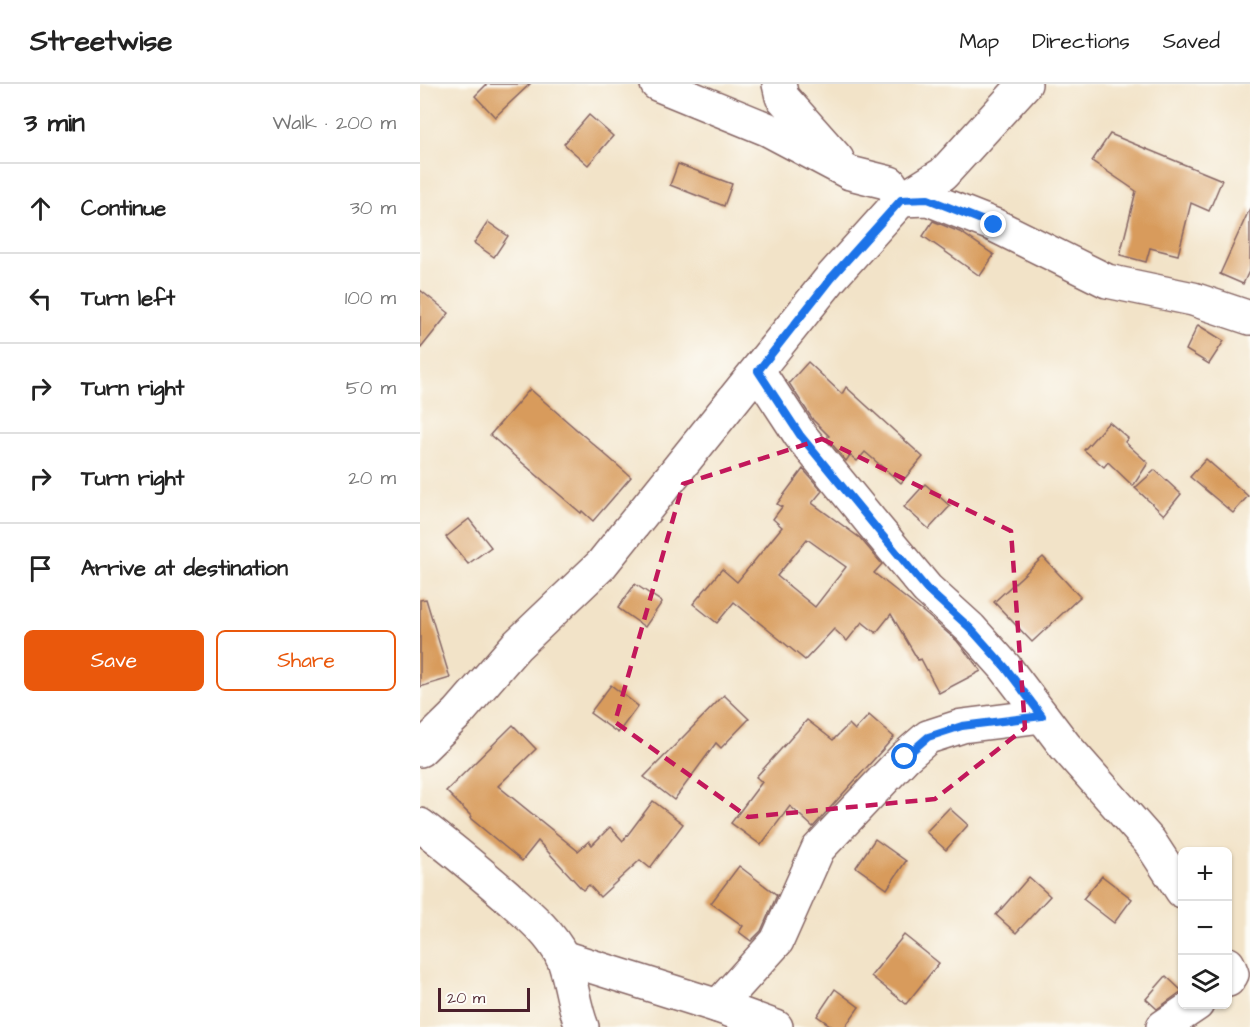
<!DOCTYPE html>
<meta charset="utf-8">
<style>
:root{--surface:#fff;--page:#f2f2f2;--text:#222;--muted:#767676;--line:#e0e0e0;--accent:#ea580c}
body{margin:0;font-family:"Architects Daughter",sans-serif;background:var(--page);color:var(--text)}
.controls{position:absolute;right:18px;bottom:18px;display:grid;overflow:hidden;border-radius:9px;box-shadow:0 2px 4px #0004}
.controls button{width:54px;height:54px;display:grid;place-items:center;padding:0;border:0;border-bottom:2px solid var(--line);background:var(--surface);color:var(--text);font:30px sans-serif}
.scale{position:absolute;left:18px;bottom:15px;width:92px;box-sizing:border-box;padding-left:6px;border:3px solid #4a1f2b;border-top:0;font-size:16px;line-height:21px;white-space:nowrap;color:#4a1f2b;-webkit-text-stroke:4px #fdfcf7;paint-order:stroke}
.stop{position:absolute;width:18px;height:18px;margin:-14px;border:4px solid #1a73e8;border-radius:50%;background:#fff}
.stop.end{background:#1a73e8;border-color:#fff;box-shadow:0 2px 6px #0008}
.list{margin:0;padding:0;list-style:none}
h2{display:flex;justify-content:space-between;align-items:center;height:78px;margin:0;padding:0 24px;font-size:26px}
h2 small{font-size:20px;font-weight:400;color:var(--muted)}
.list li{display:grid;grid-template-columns:39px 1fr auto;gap:18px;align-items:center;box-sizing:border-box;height:90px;padding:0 24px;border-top:2px solid var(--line)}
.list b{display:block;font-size:22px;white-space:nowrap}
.list em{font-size:20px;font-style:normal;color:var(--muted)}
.actions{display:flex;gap:12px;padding:18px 24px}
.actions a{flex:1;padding:14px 0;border:2px solid var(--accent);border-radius:9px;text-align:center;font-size:21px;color:var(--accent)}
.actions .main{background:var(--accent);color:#fff}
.icon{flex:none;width:33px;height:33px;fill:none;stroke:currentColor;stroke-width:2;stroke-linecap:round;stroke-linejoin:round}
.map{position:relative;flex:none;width:830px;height:943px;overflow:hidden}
header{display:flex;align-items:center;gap:36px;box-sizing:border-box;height:84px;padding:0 30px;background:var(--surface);border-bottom:2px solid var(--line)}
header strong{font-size:28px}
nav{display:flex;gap:33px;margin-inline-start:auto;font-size:21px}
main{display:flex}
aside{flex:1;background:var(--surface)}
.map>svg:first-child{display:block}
.building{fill:#d89b5b;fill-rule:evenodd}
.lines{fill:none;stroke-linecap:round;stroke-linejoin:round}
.minor-casing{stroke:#856462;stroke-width:36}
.minor{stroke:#fff;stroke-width:33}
.route{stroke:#1a73e8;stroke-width:8}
.marked{fill:none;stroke:#c2185b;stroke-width:4.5;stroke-dasharray:12 8;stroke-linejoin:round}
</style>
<header>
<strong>Streetwise</strong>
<nav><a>Map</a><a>Directions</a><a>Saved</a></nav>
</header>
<main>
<aside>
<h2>3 min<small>Walk · 200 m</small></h2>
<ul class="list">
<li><svg class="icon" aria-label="ahead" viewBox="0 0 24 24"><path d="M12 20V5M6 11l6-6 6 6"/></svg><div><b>Continue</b></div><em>30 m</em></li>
<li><svg class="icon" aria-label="left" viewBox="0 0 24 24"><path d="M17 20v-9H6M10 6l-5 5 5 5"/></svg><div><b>Turn left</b></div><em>100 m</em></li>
<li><svg class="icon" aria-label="right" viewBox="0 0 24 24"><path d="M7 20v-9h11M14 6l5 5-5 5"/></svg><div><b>Turn right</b></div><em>50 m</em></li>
<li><svg class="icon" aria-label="right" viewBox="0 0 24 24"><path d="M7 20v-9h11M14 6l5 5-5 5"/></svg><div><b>Turn right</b></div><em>20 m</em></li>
<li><svg class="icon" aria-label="arrive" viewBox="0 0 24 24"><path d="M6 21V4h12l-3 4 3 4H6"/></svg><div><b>Arrive at destination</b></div></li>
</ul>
<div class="actions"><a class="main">Save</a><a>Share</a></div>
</aside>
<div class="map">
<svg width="830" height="943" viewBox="0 0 830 943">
<rect width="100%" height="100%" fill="#fdfcf7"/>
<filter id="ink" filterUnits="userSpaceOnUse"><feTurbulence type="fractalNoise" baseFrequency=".0167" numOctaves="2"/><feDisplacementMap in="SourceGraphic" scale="12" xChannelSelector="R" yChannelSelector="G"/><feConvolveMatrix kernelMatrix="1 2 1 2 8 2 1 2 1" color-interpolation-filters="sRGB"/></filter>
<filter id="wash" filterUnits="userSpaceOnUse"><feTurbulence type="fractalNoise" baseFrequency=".008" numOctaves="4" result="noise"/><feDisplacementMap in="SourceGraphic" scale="24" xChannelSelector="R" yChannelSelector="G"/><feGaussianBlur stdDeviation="1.35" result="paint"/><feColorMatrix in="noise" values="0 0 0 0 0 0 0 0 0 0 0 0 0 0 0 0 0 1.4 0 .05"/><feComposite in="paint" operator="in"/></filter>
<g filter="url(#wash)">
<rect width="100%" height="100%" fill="#f2e3c8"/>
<g id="blocks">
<g class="building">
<polygon points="67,0 110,0 75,33 55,12"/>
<polygon points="169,31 193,52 168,81 144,60"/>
<polygon points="690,50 802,96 789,127 771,119 758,171 730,164 726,178 700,171 716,107 672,77"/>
<polygon points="258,80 312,100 304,122 250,101"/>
<polygon points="830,124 830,185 823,200 800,190"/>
<polygon points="513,137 542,149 574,171 560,192 503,152"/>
<polygon points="68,138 88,152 74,173 54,159"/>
<polygon points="0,206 29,229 0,265"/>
<polygon points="778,241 804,257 789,280 766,266"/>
<polygon points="388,278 422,310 426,303 503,373 481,399 445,368 437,377 430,371 426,377 407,354 409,352 393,336 369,299"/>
<polygon points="110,305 211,393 173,437 162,427 161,429 70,351"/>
<polygon points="689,338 708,354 705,358 728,379 713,402 688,378 684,383 664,366"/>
<polygon points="786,375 828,412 813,429 770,393"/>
<path d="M383 385 402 407 392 419 440 454 462 480 454 489 507 531 537 557 561 587 519 609 501 575 498 576 471 530 456 549 442 538 427 557 414 545 385 576 314 518 297 539 273 520 302 485 317 498 362 443 353 435 362 423 357 420ZM387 455 426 483 395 523 357 492Z"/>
<polygon points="735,386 761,410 744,431 715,404"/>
<polygon points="505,400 530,422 509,445 484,423"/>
<polygon points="49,435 71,463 48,480 26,453"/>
<polygon points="623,473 660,513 612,558 574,518"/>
<polygon points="215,500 242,518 225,543 198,524"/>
<polygon points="6,515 30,594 0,603 0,516"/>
<polygon points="191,601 218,622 198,649 170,629"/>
<polygon points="304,611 329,635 301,664 296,659 254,716 224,693"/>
<polygon points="449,631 474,653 393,743 370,722 341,761 311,739 342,698 336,693 387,636 413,656 429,640 435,646"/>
<polygon points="93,641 116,665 78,702 158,767 169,757 172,761 190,743 203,757 233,717 263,740 230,784 220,776 180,813 169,801 163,806 118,757 102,777 50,734 51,732 26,707"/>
<polygon points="529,724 548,741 526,766 506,748"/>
<polygon points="455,755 486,777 467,805 436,783"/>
<polygon points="319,782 357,811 341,847 331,857 319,848 323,842 291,819"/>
<polygon points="682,792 712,815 694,839 663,815"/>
<polygon points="609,793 630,812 596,849 576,831"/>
<polygon points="484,851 519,879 486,920 451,892"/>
<polygon points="746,892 762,907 737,925 726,915"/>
<polygon points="415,905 439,923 425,943 413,943 397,932"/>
</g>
</g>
</g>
<g filter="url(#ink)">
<use href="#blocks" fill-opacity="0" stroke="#856462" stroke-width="1.5"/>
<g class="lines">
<g class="minor-casing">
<g id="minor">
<polyline points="237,0 347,45 430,89 470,99 481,116 523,90 605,0"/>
<polyline points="359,0 362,13 417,75"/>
<polyline points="338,287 380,351 457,445 507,505 550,544 585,583 645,662 730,758 762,807"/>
<polyline points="0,666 38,629 96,562 181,481 411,194 481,116 508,115 574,141 687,197 773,215 830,234"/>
<path d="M0 741C30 763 58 787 86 811 106 829 129 847 142 872 151 891 153 921 162 943"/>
<polyline points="142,873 298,922 356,943"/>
<polyline points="808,880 812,890 808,896"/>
<polyline points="298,922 357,857 398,765 485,673 508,653 542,642 622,632"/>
<polyline points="743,943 777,920"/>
</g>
</g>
<use href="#minor" class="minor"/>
</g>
</g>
<g class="lines" filter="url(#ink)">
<polyline class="route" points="485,673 508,653 542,642 622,632 585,583 550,544 507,505 457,445 380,351 338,287 411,194 481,116 508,115 574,141"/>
</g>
<path class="marked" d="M402 355 591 447 605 644 515 715 328 733 195 638 263 400Z"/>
</svg>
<div class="controls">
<button>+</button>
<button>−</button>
<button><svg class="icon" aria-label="layers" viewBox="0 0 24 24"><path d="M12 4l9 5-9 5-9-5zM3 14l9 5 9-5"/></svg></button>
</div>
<div class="scale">20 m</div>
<div class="stop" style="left:485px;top:673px"></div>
<div class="stop end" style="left:574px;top:141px"></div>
</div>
</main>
